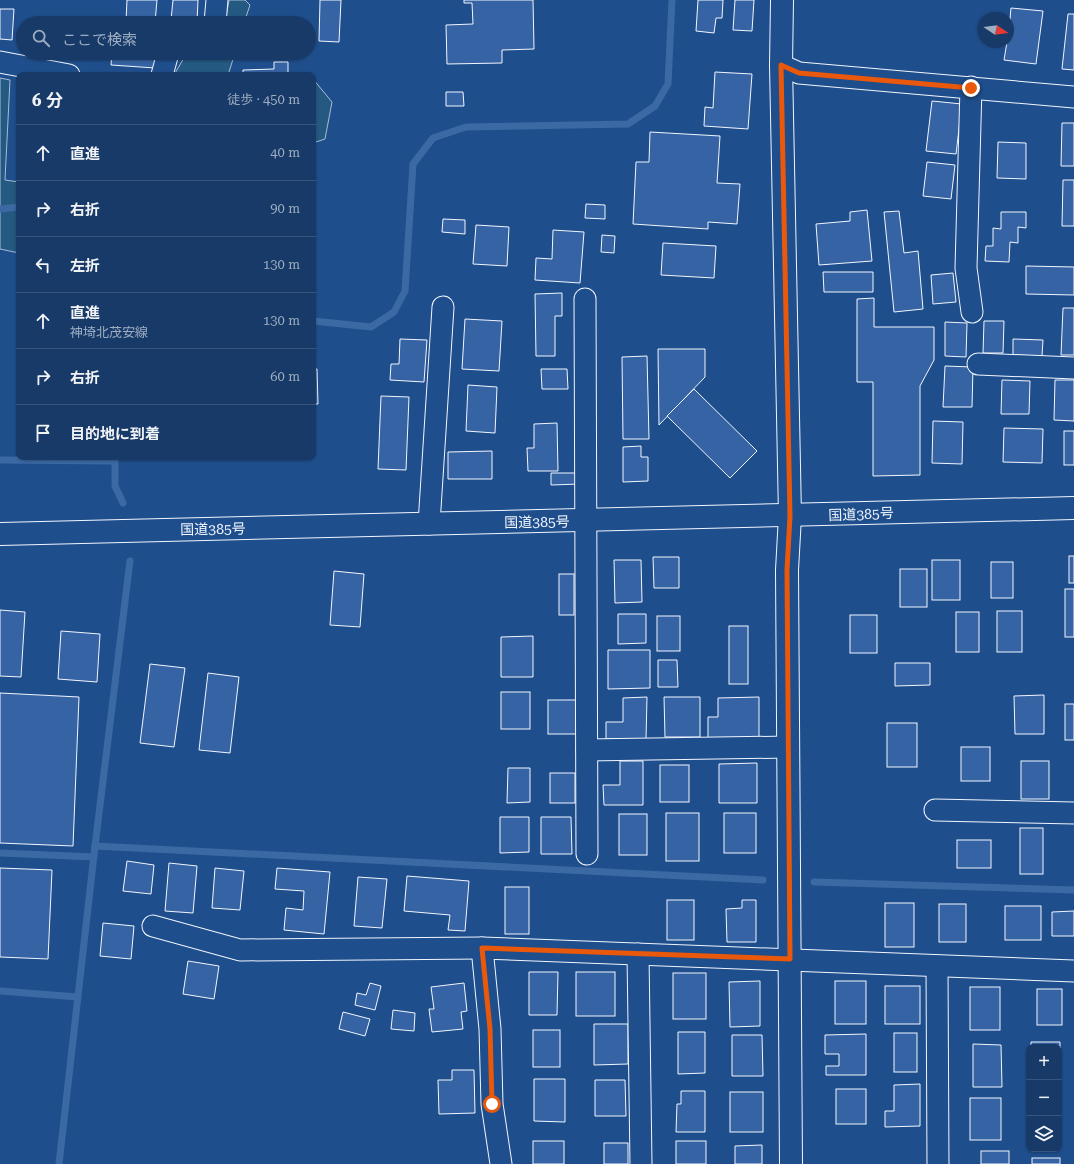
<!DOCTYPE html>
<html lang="ja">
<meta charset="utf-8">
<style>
:root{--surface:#173a69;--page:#20416f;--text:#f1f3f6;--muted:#9eadc0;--line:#36547d}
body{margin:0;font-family:"Roboto Serif","Noto Sans JP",serif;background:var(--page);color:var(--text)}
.controls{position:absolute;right:12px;bottom:12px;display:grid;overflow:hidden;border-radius:8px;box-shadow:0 1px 3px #0004}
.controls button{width:36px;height:36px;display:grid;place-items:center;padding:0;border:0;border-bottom:1px solid var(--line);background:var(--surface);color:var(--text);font:20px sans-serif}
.compass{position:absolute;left:978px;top:12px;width:36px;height:36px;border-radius:50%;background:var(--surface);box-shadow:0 1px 3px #0004;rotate:103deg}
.stop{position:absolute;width:12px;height:12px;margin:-9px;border:3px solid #ea580c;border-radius:50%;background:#fff}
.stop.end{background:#ea580c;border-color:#fff;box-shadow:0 1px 4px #0008}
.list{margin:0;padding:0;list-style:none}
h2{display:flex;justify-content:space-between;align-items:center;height:52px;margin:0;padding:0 16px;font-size:17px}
h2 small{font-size:13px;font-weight:400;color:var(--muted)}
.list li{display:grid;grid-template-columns:26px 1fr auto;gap:12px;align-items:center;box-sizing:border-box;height:56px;padding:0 16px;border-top:1px solid var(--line)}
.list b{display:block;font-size:15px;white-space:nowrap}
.list p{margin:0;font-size:13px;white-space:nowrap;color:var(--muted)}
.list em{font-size:13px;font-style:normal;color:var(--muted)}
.icon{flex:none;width:22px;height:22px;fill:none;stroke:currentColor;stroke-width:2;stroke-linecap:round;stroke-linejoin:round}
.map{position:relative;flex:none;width:1074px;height:1164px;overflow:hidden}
.search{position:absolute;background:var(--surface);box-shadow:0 1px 3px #0004;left:16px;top:16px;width:300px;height:44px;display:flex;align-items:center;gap:10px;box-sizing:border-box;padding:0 14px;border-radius:22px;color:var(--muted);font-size:15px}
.panel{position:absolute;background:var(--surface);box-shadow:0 1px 3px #0004;left:16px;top:72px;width:300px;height:388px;border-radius:8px}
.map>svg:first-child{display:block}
.green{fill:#245a82;stroke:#a8bbd7}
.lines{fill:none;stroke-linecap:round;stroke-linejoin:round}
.stream{stroke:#3b69a3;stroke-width:7}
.building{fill:#3563a3;stroke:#f2f6ff}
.street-casing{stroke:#f2f6ff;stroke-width:23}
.secondary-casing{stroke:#f2f6ff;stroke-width:24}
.highway-casing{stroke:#f2f6ff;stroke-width:24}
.street{stroke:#1f4e8c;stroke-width:21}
.secondary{stroke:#1f4e8c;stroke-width:22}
.highway{stroke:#1f4e8c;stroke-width:22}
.route{stroke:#ea580c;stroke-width:5}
.labels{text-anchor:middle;stroke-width:3;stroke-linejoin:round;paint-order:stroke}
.street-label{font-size:14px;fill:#f2f6ff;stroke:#1f4e8c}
</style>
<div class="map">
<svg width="1074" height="1164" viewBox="0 0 1074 1164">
<rect width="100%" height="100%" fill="#1f4e8c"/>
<g class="green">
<polygon points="229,0 245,0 250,5 244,23 225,23"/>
<polygon points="211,53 235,53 228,75 174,75 185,56"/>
<polygon points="0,78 10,80 5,180 19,182 19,253 0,249"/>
<polygon points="313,79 332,102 325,139 313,143"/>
</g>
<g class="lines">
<g class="stream">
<polyline points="0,209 19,207"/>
<polyline points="313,321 371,327 394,312 405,291 413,164 433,138 466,127 628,124 655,106 668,84 672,0"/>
<polyline points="115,457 115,486 123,503"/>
<polyline points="0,460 114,461"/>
<polyline points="95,846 763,880"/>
<polyline points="0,853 94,857"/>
<polyline points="814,882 1074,890"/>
<polyline points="0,991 78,997"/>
<polyline points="59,1164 95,846 130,561"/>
</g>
</g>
<g class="building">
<polygon points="127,0 157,0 155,23 126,21"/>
<polygon points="173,0 198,0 197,22 171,20"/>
<polygon points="320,0 341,0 339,42 319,41"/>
<polygon points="464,0 533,0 534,49 502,50 502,63 447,64 446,25 473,24 472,3 464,3"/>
<polygon points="698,0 723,0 722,18 716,18 714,33 696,31"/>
<polygon points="735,0 754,0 752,31 733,30"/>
<polygon points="1011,8 1043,11 1036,64 1004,60 1007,42 1008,42"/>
<polygon points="0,9 14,9 12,40 0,39"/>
<polygon points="1068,14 1074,14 1074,70 1062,69"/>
<polygon points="112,53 156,53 155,68 111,65"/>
<polygon points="274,62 288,62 288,75 243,75 243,70 274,69"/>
<polygon points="715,72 752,74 748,129 704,126 705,107 713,108"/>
<polygon points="446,92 463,92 464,106 446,106"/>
<polygon points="932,101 962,104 956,154 926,151"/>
<polygon points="1062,123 1074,123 1074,166 1061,166"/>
<polygon points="650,132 720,136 717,183 740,184 737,224 708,222 708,229 633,224 636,162 649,162"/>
<polygon points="998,142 1026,143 1026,179 997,178"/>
<polygon points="927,162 955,165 951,199 923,196"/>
<polygon points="1063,180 1074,180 1074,226 1062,226"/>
<polygon points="586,204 605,205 605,219 585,218"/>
<polygon points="867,210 872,261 819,265 816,224 850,221 850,212"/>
<polygon points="899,211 904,253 918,251 923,309 894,312 884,212"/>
<polygon points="1001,212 1026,212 1026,228 1018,227 1018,243 1010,242 1009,262 985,261 986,246 993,246 993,228 1001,229"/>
<polygon points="443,219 465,220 465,234 442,232"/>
<polygon points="476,225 509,227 507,266 473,264"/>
<polygon points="553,230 584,232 580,283 535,280 536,258 552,259"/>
<polygon points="602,235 615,236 614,253 601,252"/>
<polygon points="663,243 716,246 714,278 661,275"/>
<polygon points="1026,266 1074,267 1074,295 1026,294"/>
<polygon points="823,272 873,272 873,292 824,292"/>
<polygon points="953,273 956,302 933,304 931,275"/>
<polygon points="562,293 562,316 555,316 555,356 536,356 535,294"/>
<polygon points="874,298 874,327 934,327 934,360 920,386 920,475 873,476 873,382 857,382 857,299"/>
<polygon points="1063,308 1074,308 1074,355 1061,355"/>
<polygon points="465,319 502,321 499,371 462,369"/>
<polygon points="984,321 1004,321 1003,353 983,353"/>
<polygon points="945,322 967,323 966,357 945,356"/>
<polygon points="400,339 427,340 424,382 390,380 391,364 399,364"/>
<polygon points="1013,339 1043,340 1042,356 1013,355"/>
<polygon points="658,349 705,349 705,377 659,425"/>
<polygon points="647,356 649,439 623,439 622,357"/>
<polygon points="945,366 973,367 972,407 943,407"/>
<polygon points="313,369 317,369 318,404 313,404"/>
<polygon points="541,369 567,369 568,389 542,389"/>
<polygon points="1002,380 1030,381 1029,414 1001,414"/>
<polygon points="1055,380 1074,380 1074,421 1054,420"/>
<polygon points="468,385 497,387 495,433 466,431"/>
<polygon points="694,389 757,451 730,478 667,416"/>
<polygon points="381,396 409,397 406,470 378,469"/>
<polygon points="933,421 963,422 962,464 932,463"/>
<polygon points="557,423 558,471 528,471 527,448 534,448 534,424"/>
<polygon points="1004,428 1043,429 1042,463 1003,462"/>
<rect x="1064" y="431" width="10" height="34"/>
<polygon points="641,446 641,457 648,457 648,481 623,482 623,447"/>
<polygon points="492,451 492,479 448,479 448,452"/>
<polygon points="551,473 580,473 580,484 551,485"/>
<rect x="1069" y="556" width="5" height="27"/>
<polygon points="653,557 679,557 679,588 654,588"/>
<polygon points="614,560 641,560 642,602 615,603"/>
<rect x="932" y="560" width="28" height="40"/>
<rect x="991" y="562" width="22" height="36"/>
<rect x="900" y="569" width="27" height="38"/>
<polygon points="334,571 364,574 360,627 330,625"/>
<rect x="559" y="574" width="15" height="41"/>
<rect x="1065" y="589" width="9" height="48"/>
<polygon points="0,610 25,612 21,677 0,676"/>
<rect x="997" y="611" width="25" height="41"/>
<rect x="956" y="612" width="23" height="40"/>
<polygon points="618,614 646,614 646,643 618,644"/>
<rect x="850" y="615" width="27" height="38"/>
<rect x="657" y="616" width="23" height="35"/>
<rect x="729" y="626" width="19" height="58"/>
<polygon points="61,631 100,634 97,682 58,679"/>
<polygon points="533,636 533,677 501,677 501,637"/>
<polygon points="608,650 650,650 650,688 608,689"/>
<polygon points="658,660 677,660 678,687 658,687"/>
<polygon points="895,663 930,663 930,685 895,686"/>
<polygon points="150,664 185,668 174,747 140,743"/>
<polygon points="208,673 239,677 230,753 199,750"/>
<rect x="501" y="692" width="29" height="37"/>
<polygon points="0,693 79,697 73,846 0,843"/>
<polygon points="1044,695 1044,734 1015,734 1014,696"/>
<polygon points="647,697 646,739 606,739 606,722 623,722 623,698"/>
<polygon points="664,697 700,697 700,737 665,737"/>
<polygon points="759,697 759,738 708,738 708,717 718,717 718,698"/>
<rect x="548" y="700" width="29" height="34"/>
<rect x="1065" y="704" width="9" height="36"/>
<rect x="887" y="723" width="30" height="44"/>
<rect x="961" y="747" width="29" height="34"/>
<polygon points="620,761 643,761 643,805 604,805 603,785 620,785"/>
<rect x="1021" y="761" width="28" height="38"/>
<polygon points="757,763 757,803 719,803 719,764"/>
<rect x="660" y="765" width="29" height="37"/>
<polygon points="508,768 530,768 530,802 507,803"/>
<rect x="550" y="773" width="25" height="30"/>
<rect x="666" y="813" width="33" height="48"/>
<rect x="724" y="813" width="32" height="40"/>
<rect x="619" y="814" width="28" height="41"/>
<polygon points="500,817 529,817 529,852 500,853"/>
<polygon points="541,817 571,817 572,854 541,854"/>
<rect x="1020" y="828" width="23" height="46"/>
<rect x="957" y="840" width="34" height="28"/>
<polygon points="127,861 154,865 151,894 123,891"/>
<polygon points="169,863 197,866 193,913 165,911"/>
<polygon points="0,868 52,870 48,959 0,957"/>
<polygon points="215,868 244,871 240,910 212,908"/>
<polygon points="277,868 330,872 324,934 284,930 286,908 303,910 304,891 275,889"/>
<polygon points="407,876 469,881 465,931 448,930 450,915 404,911"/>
<polygon points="358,877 387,879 382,928 354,926"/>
<rect x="505" y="887" width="24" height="47"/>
<rect x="667" y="900" width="27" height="40"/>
<polygon points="742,900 756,900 756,942 727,942 726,909 742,908"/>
<rect x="885" y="903" width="29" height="44"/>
<rect x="939" y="904" width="27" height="38"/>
<rect x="1005" y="906" width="36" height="34"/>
<polygon points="1074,911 1074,936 1052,936 1052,912"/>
<polygon points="103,923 134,926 131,959 100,956"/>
<polygon points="188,961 219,966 214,999 183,994"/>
<polygon points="529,972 558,972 557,1015 529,1015"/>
<rect x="576" y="972" width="39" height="44"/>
<rect x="673" y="973" width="33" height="46"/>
<polygon points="760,981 760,1026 730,1027 729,982"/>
<rect x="835" y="981" width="31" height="43"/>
<polygon points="370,983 381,986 375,1010 355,1005 357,993 366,995"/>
<polygon points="464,983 467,1011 461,1012 463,1029 432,1032 429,1009 434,1009 431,987"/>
<rect x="885" y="986" width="35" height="38"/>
<rect x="970" y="987" width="30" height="43"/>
<rect x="1037" y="989" width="25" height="36"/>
<polygon points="393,1010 415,1013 414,1031 391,1029"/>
<polygon points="343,1012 370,1019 365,1036 339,1029"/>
<polygon points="594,1024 628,1024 628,1064 594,1065"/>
<rect x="533" y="1030" width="27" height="37"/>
<polygon points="678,1032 705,1032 705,1073 678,1074"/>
<rect x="894" y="1033" width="23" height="39"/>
<polygon points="866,1034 866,1075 826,1075 826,1066 839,1066 839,1054 825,1054 825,1035"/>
<polygon points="732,1035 762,1035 763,1076 732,1076"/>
<polygon points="1031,1042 1060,1042 1060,1077 1059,1047 1031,1047"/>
<polygon points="973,1044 1001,1045 1002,1087 973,1087"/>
<polygon points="452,1070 474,1070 475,1113 439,1114 438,1080 452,1080"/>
<polygon points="534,1079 565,1079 565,1122 534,1121"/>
<polygon points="595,1080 625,1080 626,1116 595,1116"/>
<polygon points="920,1084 920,1126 885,1127 885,1111 894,1111 894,1085"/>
<rect x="836" y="1089" width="30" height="35"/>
<polygon points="681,1091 705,1091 705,1132 676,1132 677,1104 681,1104"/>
<rect x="730" y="1092" width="33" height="40"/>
<rect x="970" y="1098" width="31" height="42"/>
<rect x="533" y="1141" width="31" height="23"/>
<rect x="676" y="1141" width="30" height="23"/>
<rect x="604" y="1143" width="24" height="21"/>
<polygon points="762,1145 762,1164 735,1164 735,1146"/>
<rect x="981" y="1151" width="28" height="13"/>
<rect x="1032" y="1158" width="28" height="6"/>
</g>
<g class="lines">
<g class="street-casing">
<g id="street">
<polyline points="215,23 217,0"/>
<polyline points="0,62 69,75"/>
<polyline points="781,65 799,73 1074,97"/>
<polyline points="162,75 168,53"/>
<polyline points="971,87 966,268 972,312"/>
<polyline points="585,299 587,854"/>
<polyline points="978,364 1074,368"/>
<polyline points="429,524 443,307"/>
<polyline points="587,750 788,747"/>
<polyline points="935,810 1074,813"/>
<polyline points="153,926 240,950 482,948"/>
<polyline points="638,954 641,1164"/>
<polyline points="937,966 938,1164"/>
<polyline points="501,1164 492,1104 490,1029 482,948 1074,971"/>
</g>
</g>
<g class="secondary-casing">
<polyline id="secondary" points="782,0 781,65 790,516 787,570 791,1164"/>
</g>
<g class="highway-casing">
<polyline id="highway" points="0,534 1074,508"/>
</g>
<use href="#street" class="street"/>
<use href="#secondary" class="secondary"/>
<use href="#highway" class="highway"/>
</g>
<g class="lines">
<polyline class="route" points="492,1104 490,1029 482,948 790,959 787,570 790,516 781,65 799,73 971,88"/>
</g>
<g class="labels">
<g class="street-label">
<text transform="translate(861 514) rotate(-2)" y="5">国道385号</text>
<text transform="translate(537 522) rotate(-1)" y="5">国道385号</text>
<text transform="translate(213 529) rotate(-1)" y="5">国道385号</text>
</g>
</g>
</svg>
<div class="controls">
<button>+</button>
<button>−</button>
<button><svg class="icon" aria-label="layers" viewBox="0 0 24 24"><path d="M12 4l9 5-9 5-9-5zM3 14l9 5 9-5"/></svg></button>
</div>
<svg class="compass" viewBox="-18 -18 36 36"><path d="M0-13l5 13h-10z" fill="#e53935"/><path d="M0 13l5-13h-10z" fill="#9eadc0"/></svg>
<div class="stop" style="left:492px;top:1104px"></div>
<div class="stop end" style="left:971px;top:88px"></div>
<div class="search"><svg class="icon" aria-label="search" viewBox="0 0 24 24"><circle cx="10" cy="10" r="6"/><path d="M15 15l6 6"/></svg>ここで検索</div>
<section class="panel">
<h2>6 分<small>徒歩 · 450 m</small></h2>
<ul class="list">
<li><svg class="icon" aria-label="ahead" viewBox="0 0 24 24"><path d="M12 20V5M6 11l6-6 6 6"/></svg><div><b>直進</b></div><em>40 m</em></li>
<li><svg class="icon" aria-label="right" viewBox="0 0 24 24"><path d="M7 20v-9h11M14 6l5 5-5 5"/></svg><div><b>右折</b></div><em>90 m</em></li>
<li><svg class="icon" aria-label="left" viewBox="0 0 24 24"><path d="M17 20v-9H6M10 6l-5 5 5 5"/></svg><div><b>左折</b></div><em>130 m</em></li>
<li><svg class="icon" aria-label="ahead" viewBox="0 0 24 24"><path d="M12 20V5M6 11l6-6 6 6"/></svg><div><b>直進</b><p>神埼北茂安線</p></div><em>130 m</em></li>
<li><svg class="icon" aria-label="right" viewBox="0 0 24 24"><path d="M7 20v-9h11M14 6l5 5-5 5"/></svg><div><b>右折</b></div><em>60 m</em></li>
<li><svg class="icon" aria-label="arrive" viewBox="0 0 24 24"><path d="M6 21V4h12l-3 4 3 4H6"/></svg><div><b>目的地に到着</b></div></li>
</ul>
</section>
</div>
